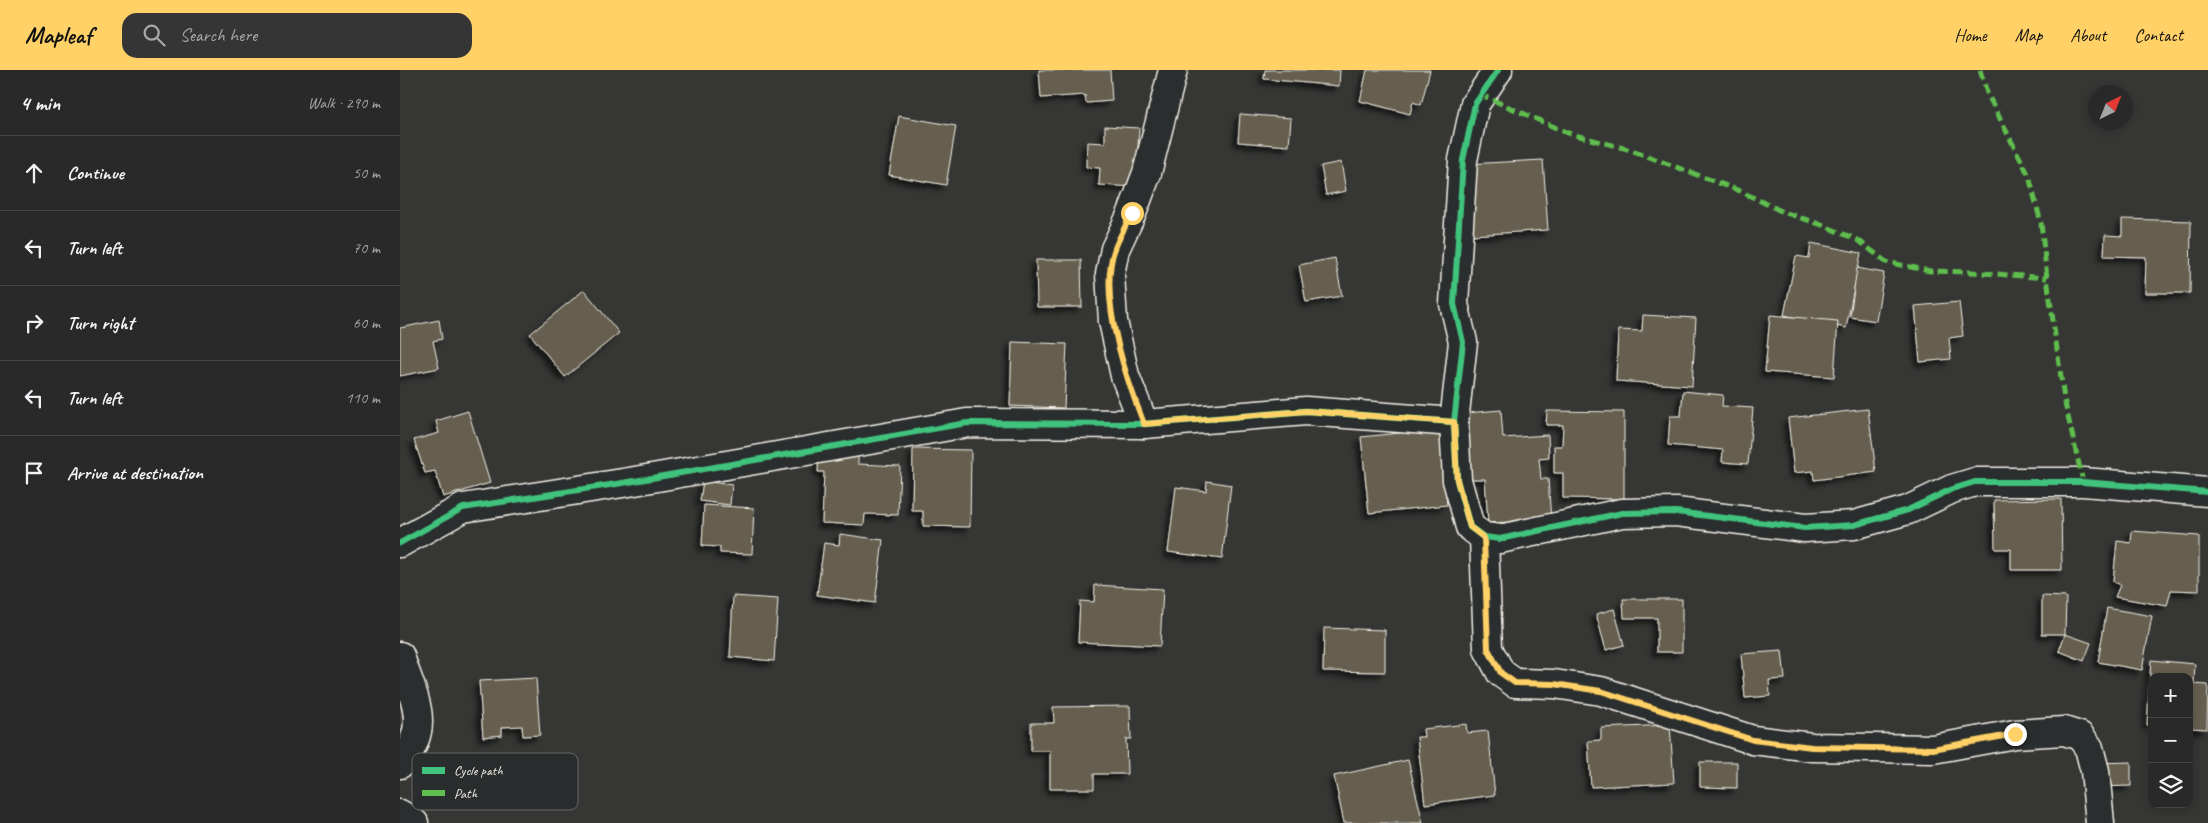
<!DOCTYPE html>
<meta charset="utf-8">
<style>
:root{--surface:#282928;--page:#343534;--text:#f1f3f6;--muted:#a5a6a8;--line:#444545;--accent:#ffd166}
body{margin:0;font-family:Caveat,sans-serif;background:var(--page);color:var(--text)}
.controls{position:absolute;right:15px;bottom:15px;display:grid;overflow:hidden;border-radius:10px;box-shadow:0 2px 8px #0003}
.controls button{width:45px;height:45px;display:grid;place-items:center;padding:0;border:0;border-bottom:1px solid var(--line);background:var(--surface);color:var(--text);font:25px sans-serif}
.compass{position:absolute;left:1688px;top:15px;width:45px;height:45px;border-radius:50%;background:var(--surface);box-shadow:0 2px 8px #0003;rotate:43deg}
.stop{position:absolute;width:15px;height:15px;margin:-11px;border:4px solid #ffd166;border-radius:50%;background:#fff}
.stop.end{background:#ffd166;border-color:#fff;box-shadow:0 1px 5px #0008}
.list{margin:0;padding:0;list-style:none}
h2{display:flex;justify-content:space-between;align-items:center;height:65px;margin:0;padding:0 20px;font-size:21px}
h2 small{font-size:16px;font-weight:400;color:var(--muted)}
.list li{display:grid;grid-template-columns:32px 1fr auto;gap:15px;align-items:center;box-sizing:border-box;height:75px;padding:0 20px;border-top:1px solid var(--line)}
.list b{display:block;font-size:19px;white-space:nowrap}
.list em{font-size:16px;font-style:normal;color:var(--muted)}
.icon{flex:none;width:28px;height:28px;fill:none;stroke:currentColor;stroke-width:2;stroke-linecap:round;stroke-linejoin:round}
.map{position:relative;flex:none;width:1808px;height:753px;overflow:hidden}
header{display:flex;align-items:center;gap:30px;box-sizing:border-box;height:70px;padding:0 25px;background:var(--accent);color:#111}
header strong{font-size:24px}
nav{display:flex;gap:28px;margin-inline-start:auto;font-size:18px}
.search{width:350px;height:45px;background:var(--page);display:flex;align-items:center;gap:12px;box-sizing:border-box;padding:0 18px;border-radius:15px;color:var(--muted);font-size:19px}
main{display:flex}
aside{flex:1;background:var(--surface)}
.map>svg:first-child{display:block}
.building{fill:#665f4f;stroke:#f4f1e8;filter:url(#shadow)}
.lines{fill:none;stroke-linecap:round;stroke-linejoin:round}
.street-casing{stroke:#f4f1e8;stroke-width:31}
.street{stroke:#2a2d2e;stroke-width:28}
.quiet{stroke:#5fbe4e;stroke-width:5;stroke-dasharray:10 5;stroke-linecap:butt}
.cycleway-casing{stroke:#2a2d2e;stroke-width:9}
.cycleway{stroke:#40c37c;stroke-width:6}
.route{stroke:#ffd166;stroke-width:6}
.key{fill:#2a2d2e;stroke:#676866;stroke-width:1}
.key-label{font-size:14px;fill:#f4f1e8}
</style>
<header>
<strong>Mapleaf</strong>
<div class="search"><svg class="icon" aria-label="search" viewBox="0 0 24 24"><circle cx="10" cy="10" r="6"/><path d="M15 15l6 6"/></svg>Search here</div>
<nav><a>Home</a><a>Map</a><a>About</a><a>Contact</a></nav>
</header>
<main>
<aside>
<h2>4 min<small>Walk · 290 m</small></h2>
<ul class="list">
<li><svg class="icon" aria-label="ahead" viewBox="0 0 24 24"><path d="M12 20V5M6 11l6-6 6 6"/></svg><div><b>Continue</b></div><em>50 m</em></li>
<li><svg class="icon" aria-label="left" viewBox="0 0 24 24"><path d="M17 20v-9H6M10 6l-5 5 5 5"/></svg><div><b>Turn left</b></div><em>70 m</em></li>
<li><svg class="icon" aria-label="right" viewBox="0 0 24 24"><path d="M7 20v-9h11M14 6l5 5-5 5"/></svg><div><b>Turn right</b></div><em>60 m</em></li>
<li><svg class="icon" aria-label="left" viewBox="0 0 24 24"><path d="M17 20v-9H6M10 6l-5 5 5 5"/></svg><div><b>Turn left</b></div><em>110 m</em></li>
<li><svg class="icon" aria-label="arrive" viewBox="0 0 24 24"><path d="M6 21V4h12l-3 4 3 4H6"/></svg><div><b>Arrive at destination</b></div></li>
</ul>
</aside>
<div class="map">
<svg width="1808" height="753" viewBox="0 0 1808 753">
<defs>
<filter id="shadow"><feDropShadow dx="-4.5" dy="4.5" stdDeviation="2.5" flood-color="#0009"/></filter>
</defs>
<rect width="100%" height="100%" fill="#363735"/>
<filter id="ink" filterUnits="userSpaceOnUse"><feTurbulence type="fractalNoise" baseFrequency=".02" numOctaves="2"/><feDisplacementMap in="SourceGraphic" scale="10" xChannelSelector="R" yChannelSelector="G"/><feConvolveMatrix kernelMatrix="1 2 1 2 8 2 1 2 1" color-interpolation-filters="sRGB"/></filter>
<g filter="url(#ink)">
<g class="building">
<polygon points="639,0 710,0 712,31 686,33 685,25 641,28"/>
<polygon points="865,0 940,0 939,16 864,9"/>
<polygon points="967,0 1030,0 1021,35 1013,32 1010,44 960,31"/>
<polygon points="840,44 891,48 889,76 838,72"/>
<polygon points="499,46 556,56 546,115 489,105"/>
<polygon points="705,56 739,58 736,117 699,115 700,98 686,97 687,72 705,73"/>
<polygon points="1143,90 1148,160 1073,165 1067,94"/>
<polygon points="941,92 946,121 926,125 921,96"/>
<polygon points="1722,149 1791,151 1790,223 1745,223 1746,187 1704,186 1705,165 1722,166"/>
<polygon points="1411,173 1461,183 1446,258 1384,245 1396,186 1409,188"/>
<polygon points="935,188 942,226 906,232 899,195"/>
<polygon points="636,190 681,190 682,237 637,237"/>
<polygon points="1457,198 1484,203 1476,251 1450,247"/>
<polygon points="184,220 219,263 165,307 130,264"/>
<polygon points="1559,232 1563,266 1549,268 1551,289 1520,292 1515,236"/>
<polygon points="1243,245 1296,248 1292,316 1216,311 1218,260 1242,261"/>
<polygon points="1370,245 1438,251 1434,307 1365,302"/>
<polygon points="39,250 42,269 33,271 39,298 0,306 0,258"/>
<polygon points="612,272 667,274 664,338 610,336"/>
<polygon points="1283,321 1323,325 1322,336 1353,338 1348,394 1322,392 1323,380 1268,375 1270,346 1281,346"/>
<polygon points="1468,339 1476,402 1414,410 1413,401 1394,403 1388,348"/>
<polygon points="1101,340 1103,368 1148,365 1149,388 1139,389 1141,409 1148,409 1151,450 1088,453 1085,409 1070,409 1066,343"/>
<polygon points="68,341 90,413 43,427 35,401 25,403 14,370 39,363 36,351"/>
<polygon points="1147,341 1224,342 1224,429 1163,428 1163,403 1154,403 1154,376 1162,376 1163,355 1146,355"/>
<polygon points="1039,359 1047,435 969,443 961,367"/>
<polygon points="513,379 571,380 570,457 523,456 523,441 512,441"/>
<polygon points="419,384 458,386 458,394 500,396 498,445 465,444 464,455 422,453 424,402 418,402"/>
<polygon points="303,411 332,415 330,435 300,431"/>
<polygon points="807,411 831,415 822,489 768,482 776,417 806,421"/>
<polygon points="1661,429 1662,500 1611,500 1611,479 1595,479 1594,430"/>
<polygon points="304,435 354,438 352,484 320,483 320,477 302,476"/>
<polygon points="1732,461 1799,466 1799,521 1771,520 1767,536 1715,527 1720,515 1713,512 1717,471 1731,473"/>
<polygon points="440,464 483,470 475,533 417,525 424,473 439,475"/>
<polygon points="695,515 763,519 760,576 678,572 680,531 694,532"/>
<polygon points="333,526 378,529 374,591 330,587"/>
<polygon points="1642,526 1666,527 1665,564 1642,564"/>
<polygon points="1223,529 1282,529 1282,582 1257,582 1257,548 1224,548"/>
<polygon points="1707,538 1752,546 1742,600 1698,592"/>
<polygon points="1214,539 1224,575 1206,580 1196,544"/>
<polygon points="924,558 985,560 985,602 923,601"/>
<polygon points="1665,564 1691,573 1684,591 1659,581"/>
<polygon points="1382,581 1385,609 1369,610 1370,626 1345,628 1341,584"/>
<polygon points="1751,590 1795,594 1794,614 1808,615 1807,659 1789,658 1789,607 1752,607 1752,655 1747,655"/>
<polygon points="136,608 140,665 123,666 122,656 102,657 102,665 83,667 79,611"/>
<polygon points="730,636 731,669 726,669 727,704 694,704 694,719 650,719 650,681 631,681 631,653 654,653 653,637"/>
<polygon points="1066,654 1067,663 1088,661 1095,725 1025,734 1017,667 1024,667 1023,659"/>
<polygon points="1270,655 1274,713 1191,717 1188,671 1201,670 1201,658"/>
<polygon points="1008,690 1023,753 944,753 934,706"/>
<polygon points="1300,692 1337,692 1337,718 1300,717"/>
<polygon points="1731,692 1731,716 1696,717 1695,693"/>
</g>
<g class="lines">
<g class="street-casing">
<g id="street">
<polyline points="1098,0 1075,34 1063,90 1054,234 1063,272 1054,352 1057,410 1070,457 1084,467 1100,469 1222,443 1276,442 1405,458 1454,455 1508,440 1552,419 1575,412 1683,412 1808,422"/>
<polyline points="744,354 725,306 713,251 710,204 715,179 732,143 747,103 773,0"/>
<polyline points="1084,467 1088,579 1101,603 1115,613 1154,614 1201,621 1353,670 1412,677 1533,679 1615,664 1664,661 1680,666 1689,678 1695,701 1700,753"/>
<polyline points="0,473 63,438 229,412 567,353 744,354 906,341 1054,352"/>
<path d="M0 586C13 629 33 655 0 694"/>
<polyline points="0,744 14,753"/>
</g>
</g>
<use href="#street" class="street"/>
<g class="quiet">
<polyline points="1580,0 1587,23 1629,106 1641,153 1647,208 1664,329 1683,412"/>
<polyline points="1079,24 1168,63 1231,80 1340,121 1381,141 1422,155 1458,170 1486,192 1530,201 1571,202 1647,208"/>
</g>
<g class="cycleway-casing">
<g id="cycleway">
<polyline points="1098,0 1075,34 1063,90 1054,234 1063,272 1054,352 1057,410 1070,457 1084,467 1100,469 1222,443 1276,442 1405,458 1454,455 1508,440 1552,419 1575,412 1683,412 1808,422"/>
<polyline points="0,473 63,438 229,412 567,353 744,354 906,341 1054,352"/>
</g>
</g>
<use href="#cycleway" class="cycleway"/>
</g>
</g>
<g class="lines" filter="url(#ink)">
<path class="route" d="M732 143C726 155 720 166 715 178 697 226 726 308 744 354L906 341 1054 352 1057 410 1070 457 1084 468 1088 579 1101 603 1115 613 1154 614 1201 621 1353 670 1412 677 1533 679 1615 664"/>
</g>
<rect x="12" y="683" width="166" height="57" rx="8" class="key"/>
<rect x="22" y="697" width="23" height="7" fill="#40c37c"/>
<rect x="22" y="720" width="23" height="6" fill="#5fbe4e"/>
<g class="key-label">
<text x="54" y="705">Cycle path</text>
<text x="54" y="728">Path</text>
</g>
</svg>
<div class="controls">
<button>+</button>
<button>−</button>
<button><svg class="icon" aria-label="layers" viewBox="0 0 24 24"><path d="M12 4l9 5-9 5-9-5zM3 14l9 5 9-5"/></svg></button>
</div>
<svg class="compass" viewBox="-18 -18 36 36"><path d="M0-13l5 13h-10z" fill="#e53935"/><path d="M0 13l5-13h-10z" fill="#a5a6a8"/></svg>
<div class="stop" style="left:732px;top:143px"></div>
<div class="stop end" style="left:1615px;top:664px"></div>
</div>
</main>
